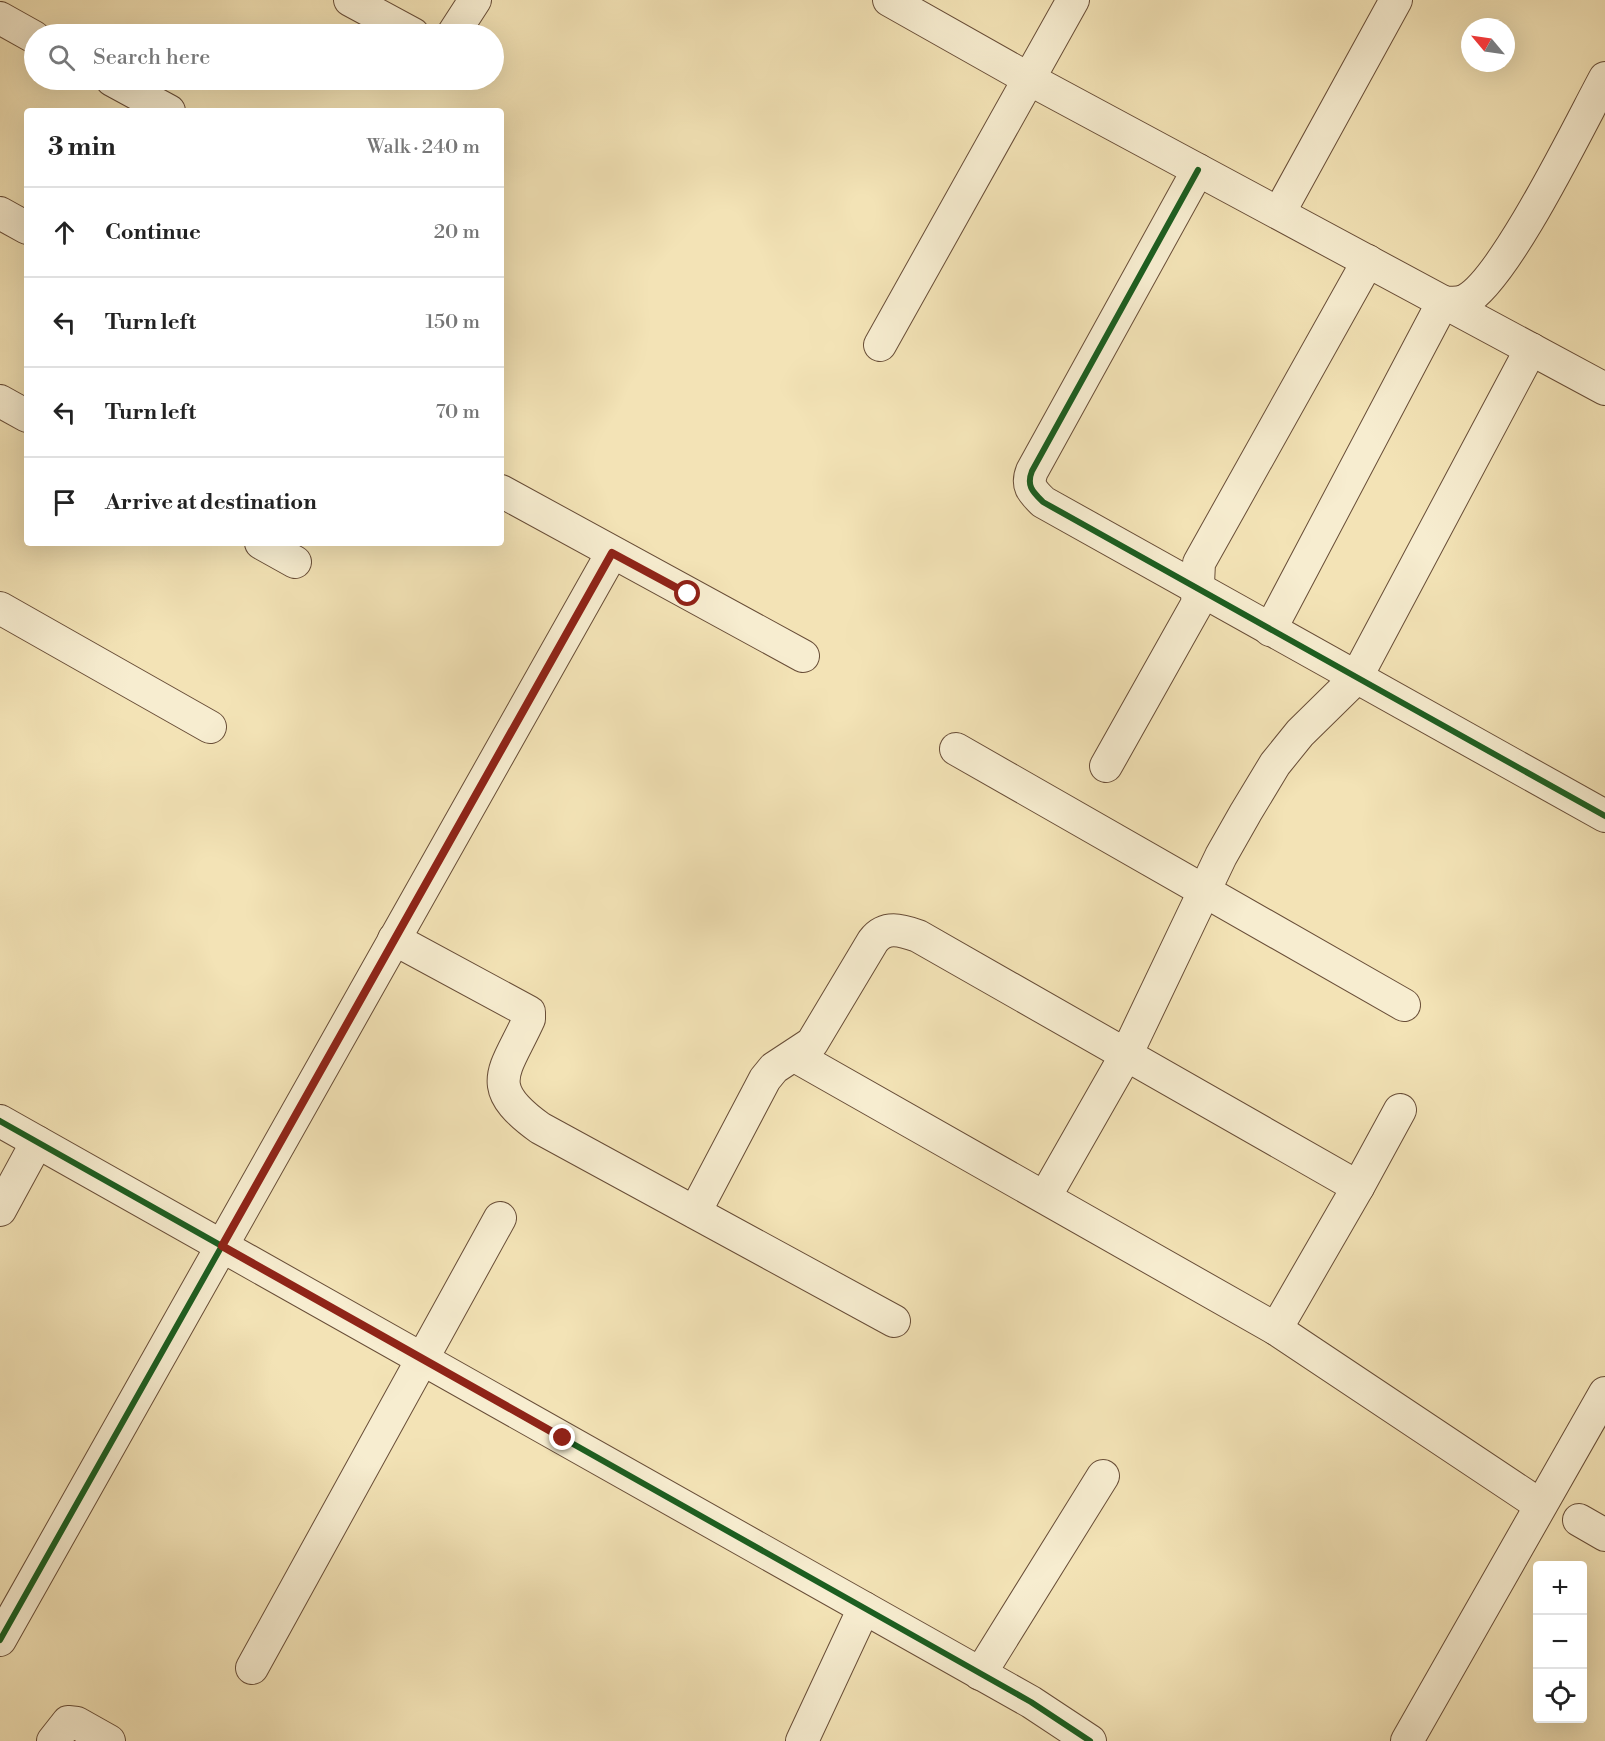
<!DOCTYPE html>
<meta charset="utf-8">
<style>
:root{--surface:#fff;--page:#f2f2f2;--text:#222;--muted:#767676;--line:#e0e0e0}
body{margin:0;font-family:"Libre Bodoni",serif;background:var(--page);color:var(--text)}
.controls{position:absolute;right:18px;bottom:18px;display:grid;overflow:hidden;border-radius:6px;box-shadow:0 6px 24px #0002}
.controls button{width:54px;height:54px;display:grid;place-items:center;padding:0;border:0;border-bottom:2px solid var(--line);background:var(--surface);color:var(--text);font:30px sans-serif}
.compass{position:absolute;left:1461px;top:18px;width:54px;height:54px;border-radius:50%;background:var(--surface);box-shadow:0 6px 24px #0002;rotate:299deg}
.stop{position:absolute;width:18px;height:18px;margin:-14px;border:4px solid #8f2418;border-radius:50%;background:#fff}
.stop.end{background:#8f2418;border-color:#fff;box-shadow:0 2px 6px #0008}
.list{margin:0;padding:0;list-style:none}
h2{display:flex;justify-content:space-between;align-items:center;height:78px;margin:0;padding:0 24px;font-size:26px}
h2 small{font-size:20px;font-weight:400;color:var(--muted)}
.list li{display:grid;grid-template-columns:39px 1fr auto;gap:18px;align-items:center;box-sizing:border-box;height:90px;padding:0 24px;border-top:2px solid var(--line)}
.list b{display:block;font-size:22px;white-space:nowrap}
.list em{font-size:20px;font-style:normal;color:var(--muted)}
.icon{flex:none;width:33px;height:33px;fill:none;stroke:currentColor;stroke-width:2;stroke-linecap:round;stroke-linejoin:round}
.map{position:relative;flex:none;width:1605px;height:1741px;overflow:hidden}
.search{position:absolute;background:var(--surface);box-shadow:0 6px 24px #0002;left:24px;top:24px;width:480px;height:66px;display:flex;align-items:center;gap:15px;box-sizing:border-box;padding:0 21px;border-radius:33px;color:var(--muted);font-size:22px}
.panel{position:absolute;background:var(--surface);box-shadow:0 6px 24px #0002;left:24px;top:108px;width:480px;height:438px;border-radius:6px}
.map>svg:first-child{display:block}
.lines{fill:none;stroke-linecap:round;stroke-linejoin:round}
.minor-casing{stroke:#684d37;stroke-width:34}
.minor{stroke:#f7edd0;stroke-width:32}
.cycleway-casing{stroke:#f7edd0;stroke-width:10}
.cycleway{stroke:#1b5e20;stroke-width:6}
.route{stroke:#8f2418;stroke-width:8}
</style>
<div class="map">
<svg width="1605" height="1741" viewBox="0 0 1605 1741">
<rect width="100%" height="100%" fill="#f3e3b6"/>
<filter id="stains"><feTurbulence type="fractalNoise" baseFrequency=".00333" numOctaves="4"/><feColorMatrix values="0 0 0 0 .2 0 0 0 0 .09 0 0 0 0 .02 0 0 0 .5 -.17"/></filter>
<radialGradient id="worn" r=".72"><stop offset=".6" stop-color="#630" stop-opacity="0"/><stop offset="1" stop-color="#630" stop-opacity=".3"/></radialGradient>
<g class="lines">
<g class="minor-casing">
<g id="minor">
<polyline points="350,0 413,34"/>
<polyline points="889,0 1029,79 1605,389"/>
<polyline points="0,18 34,37"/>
<polyline points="453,34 475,0"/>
<polyline points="112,80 169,111"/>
<path d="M1198 170 1032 471C1026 486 1033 492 1043 502L1605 816"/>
<polyline points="0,213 27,228"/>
<polyline points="1279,213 1396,0"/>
<polyline points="880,345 1073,0"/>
<polyline points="0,401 27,416"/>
<polyline points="501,491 803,656"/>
<polyline points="261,543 295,562"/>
<polyline points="0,608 210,727"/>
<path d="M1270 630 1443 302C1451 303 1458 304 1466 300 1505 279 1580 124 1605 78"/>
<polyline points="956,749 1404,1005"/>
<polyline points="1106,766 1197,604 1199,563 1368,261"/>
<path d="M394 939 529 1012V1019C505 1072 482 1086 540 1128L894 1321"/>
<polyline points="795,1056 1276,1329 1540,1505"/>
<polyline points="0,1121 1031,1702 1090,1741"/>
<polyline points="1045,1197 1126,1055 1221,856 1246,812 1275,764 1300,733 1356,678 1531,349"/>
<polyline points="0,1210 37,1142"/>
<path d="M695 1212 765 1079 774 1068 812 1043 873 941C885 925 901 930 918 936L1358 1187"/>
<polyline points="1276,1329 1358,1187 1400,1110"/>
<polyline points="1579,1520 1605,1535"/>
<polyline points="0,1640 612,553"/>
<polyline points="252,1668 500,1218"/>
<polyline points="980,1674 1103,1476"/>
<polyline points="53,1741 68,1722 77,1723 109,1741"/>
<polyline points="802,1741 864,1608"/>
<polyline points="1407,1741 1605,1393"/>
</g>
</g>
<use href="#minor" class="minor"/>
<g class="cycleway-casing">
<g id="cycleway">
<path d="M1198 170 1032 471C1026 486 1033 492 1043 502L1605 816"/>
<polyline points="0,1121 1031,1702 1090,1741"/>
<polyline points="0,1640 612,553"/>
</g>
</g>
<use href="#cycleway" class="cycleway"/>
</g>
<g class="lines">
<polyline class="route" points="563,1438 222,1246 612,553 688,594"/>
</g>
<rect width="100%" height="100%" filter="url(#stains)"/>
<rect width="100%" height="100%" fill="url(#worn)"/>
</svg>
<div class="controls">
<button>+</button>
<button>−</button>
<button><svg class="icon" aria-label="locate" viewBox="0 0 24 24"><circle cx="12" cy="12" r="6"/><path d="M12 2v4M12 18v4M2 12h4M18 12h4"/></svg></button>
</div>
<svg class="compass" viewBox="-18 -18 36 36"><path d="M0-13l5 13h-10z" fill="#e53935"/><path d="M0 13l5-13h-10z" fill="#767676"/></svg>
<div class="stop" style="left:688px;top:594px"></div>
<div class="stop end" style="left:563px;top:1438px"></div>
<div class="search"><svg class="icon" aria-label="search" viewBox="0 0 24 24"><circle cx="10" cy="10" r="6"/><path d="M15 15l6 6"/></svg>Search here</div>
<section class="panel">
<h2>3 min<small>Walk · 240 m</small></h2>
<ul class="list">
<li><svg class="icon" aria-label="ahead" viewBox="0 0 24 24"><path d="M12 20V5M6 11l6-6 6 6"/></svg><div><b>Continue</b></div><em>20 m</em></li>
<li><svg class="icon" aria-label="left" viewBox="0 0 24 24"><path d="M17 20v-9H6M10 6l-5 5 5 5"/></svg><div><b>Turn left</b></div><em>150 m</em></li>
<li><svg class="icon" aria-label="left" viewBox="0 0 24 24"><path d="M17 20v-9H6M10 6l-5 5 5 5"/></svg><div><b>Turn left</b></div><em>70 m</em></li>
<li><svg class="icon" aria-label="arrive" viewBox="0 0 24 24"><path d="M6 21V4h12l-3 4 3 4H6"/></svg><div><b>Arrive at destination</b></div></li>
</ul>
</section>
</div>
